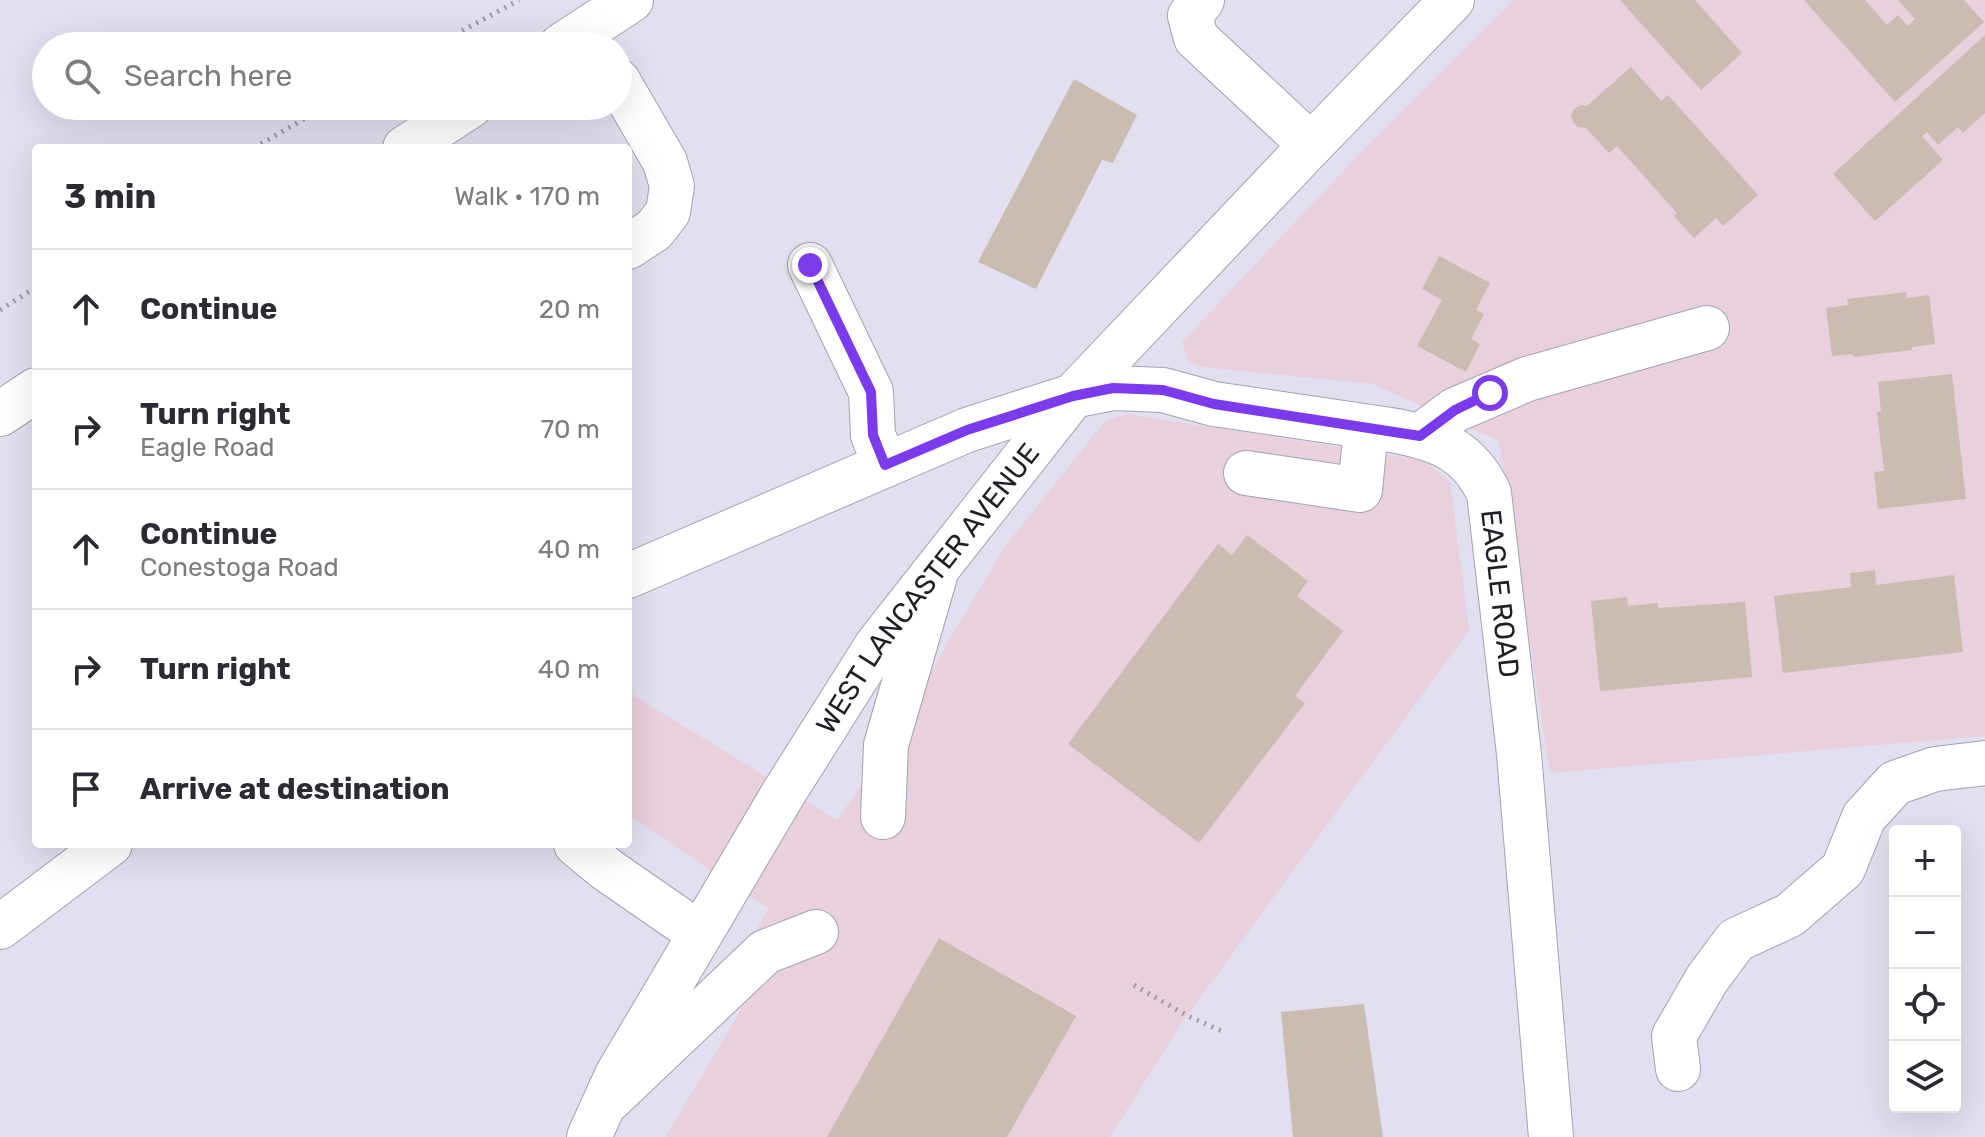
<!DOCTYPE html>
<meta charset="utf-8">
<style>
:root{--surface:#fff;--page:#f2f2f3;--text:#2b2b33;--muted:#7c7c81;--line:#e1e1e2}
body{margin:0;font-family:Rubik,sans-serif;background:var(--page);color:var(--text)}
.controls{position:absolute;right:24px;bottom:24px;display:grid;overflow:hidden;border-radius:8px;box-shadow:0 8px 32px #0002}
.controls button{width:72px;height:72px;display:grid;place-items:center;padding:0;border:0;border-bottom:2px solid var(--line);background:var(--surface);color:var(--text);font:40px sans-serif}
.stop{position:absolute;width:24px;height:24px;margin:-18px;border:6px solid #7c3aed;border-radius:50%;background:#fff}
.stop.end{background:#7c3aed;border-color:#fff;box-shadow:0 2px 8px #0008}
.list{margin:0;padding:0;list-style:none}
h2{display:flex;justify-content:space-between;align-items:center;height:104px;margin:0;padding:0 32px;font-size:34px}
h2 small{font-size:26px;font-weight:400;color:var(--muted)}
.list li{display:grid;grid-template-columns:52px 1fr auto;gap:24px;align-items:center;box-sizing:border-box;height:120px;padding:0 32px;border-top:2px solid var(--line)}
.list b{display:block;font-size:30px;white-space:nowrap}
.list p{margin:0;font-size:26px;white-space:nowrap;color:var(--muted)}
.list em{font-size:26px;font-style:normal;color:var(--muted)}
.icon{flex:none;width:44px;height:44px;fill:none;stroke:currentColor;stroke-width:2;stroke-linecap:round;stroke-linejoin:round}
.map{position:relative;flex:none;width:1985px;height:1137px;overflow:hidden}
.search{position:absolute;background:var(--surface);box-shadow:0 8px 32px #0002;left:32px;top:32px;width:600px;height:88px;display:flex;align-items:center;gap:20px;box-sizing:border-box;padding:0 28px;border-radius:44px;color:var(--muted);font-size:30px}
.panel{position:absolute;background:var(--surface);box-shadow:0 8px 32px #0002;left:32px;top:144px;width:600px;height:704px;border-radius:8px}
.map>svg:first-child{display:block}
.commercial{fill:#e8d0dc}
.building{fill:#cabcb0}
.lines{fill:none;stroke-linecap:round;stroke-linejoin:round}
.minor-casing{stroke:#a4a1b2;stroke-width:46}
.major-casing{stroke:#a4a1b2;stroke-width:46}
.highway-casing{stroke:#a4a1b2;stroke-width:46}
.path{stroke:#9a98a5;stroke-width:5;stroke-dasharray:2 6;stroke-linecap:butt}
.minor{stroke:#fff;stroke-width:44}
.major{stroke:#fff;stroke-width:44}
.highway{stroke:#fff;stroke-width:44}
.route{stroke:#7c3aed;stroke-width:10}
.labels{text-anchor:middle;stroke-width:6;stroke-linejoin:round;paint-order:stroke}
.street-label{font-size:28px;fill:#201f25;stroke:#efecfd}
</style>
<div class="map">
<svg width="1985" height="1137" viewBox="0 0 1985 1137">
<rect width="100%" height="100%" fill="#e2dff0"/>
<g class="commercial">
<polygon points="1514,0 1985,0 1985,736 1550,773 1499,441 1373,384 1203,367 1188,362 1182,342 1363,150"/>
<polygon points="1126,414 1423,460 1450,481 1469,631 1183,1021 1110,1137 666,1137 754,987 758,927 769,909 628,815 628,692 837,820 894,740 945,647 1006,545 1105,421"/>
</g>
<g class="building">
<polygon points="1620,0 1695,0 1742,53 1701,90"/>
<polygon points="1804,0 1865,0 1887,25 1898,15 1908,26 1915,19 1898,0 1964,0 1984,22 1895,102"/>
<polygon points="1985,35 1985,113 1963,133 1958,127 1938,145 1927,132 1922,136 1943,160 1875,221 1833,174"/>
<polygon points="1631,67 1661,101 1668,95 1758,195 1723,226 1716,218 1694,238 1674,216 1677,213 1617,146 1609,153 1586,128 1578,127 1573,122 1571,115 1574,109 1581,105 1587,106"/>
<polygon points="1074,79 1137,115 1113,163 1102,160 1036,289 978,262"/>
<polygon points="1439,256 1490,283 1476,310 1484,314 1471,339 1480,344 1466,372 1417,346 1442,300 1422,289"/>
<polygon points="1906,292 1907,298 1929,295 1935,344 1912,347 1912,350 1854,357 1853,354 1832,356 1826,308 1848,305 1847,299"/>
<polygon points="1952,374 1966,499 1878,509 1874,472 1884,471 1877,412 1881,411 1878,382"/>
<polygon points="1247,535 1308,581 1297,596 1343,631 1295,696 1305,703 1199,843 1068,744 1218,544 1232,555"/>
<polygon points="1875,570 1876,585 1954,575 1963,652 1783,673 1774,596 1851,587 1850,573"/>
<polygon points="1627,597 1628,606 1658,603 1658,608 1745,602 1752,677 1600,691 1591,601"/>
<polygon points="939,938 1076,1016 1007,1137 827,1137"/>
<polygon points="1364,1004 1383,1137 1293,1137 1281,1012"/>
</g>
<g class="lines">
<g class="minor-casing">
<g id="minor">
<polyline points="1202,0 1190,16 1196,38 1311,145"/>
<polyline points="561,46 631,0"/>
<polyline points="618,81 665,162 672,186 668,212 654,230 628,247"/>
<polyline points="405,148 470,106"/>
<polyline points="810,265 871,392 873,435 885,465"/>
<path id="s1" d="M1073 396 1113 388 1163 390 1214 404 1397 431C1441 440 1469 451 1489 493L1519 754 1551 1137"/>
<polyline points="0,414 36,390"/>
<polyline points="1420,436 1455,410 1527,379 1707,328"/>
<polyline points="1246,473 1360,490 1366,428"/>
<polyline points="883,817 886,745 937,569"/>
<polyline points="576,844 606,869 700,934"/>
<polyline points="1678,1069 1674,1036 1707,979 1736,940 1790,915 1843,869 1864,817 1895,783 1935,769 1985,763"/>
<polyline points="608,1101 765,952 816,932"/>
</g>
</g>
<g class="major-casing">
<g id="major">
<polyline points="628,576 967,430 1073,396"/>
<polyline points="0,927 110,844"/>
</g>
</g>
<g class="highway-casing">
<g id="highway">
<path id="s2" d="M589 1137 617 1075 783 794 877 645 1073 396 1311 145 1452 0"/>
</g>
</g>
<g class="path">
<polyline points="434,46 519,0"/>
<polyline points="254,148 326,106"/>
<polyline points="0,310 36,287"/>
<polyline points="1134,985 1188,1016 1224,1032"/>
</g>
<use href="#minor" class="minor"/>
<use href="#major" class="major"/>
<use href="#highway" class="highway"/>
</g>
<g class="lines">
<polyline class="route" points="810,265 871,392 873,435 885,465 967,430 1073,396 1113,388 1163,390 1214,404 1420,436 1455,410 1490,393"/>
</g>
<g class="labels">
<g class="street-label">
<text dy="10" stroke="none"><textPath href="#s2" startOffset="646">WEST LANCASTER AVENUE</textPath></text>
<text dy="10" stroke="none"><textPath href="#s1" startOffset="546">EAGLE ROAD</textPath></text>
</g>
</g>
</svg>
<div class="controls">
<button>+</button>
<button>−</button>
<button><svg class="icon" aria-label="locate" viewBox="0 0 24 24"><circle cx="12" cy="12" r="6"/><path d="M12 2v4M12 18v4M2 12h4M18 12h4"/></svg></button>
<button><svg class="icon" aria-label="layers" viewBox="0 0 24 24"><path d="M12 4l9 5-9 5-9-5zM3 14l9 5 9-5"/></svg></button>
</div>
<div class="stop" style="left:1490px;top:393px"></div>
<div class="stop end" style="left:810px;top:265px"></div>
<div class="search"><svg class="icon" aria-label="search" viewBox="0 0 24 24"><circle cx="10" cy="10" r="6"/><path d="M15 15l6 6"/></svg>Search here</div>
<section class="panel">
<h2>3 min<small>Walk · 170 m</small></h2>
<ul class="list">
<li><svg class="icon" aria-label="ahead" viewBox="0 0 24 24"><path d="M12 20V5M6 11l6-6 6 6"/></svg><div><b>Continue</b></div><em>20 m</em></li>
<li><svg class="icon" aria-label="right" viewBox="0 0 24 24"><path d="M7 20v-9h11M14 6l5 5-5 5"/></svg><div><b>Turn right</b><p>Eagle Road</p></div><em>70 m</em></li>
<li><svg class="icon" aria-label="ahead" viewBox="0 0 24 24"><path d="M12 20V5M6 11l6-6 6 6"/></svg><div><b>Continue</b><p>Conestoga Road</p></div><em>40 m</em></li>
<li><svg class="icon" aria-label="right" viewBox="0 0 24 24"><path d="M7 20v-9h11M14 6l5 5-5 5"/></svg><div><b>Turn right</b></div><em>40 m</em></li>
<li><svg class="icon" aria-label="arrive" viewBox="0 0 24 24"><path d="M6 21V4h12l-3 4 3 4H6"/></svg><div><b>Arrive at destination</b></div></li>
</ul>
</section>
</div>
